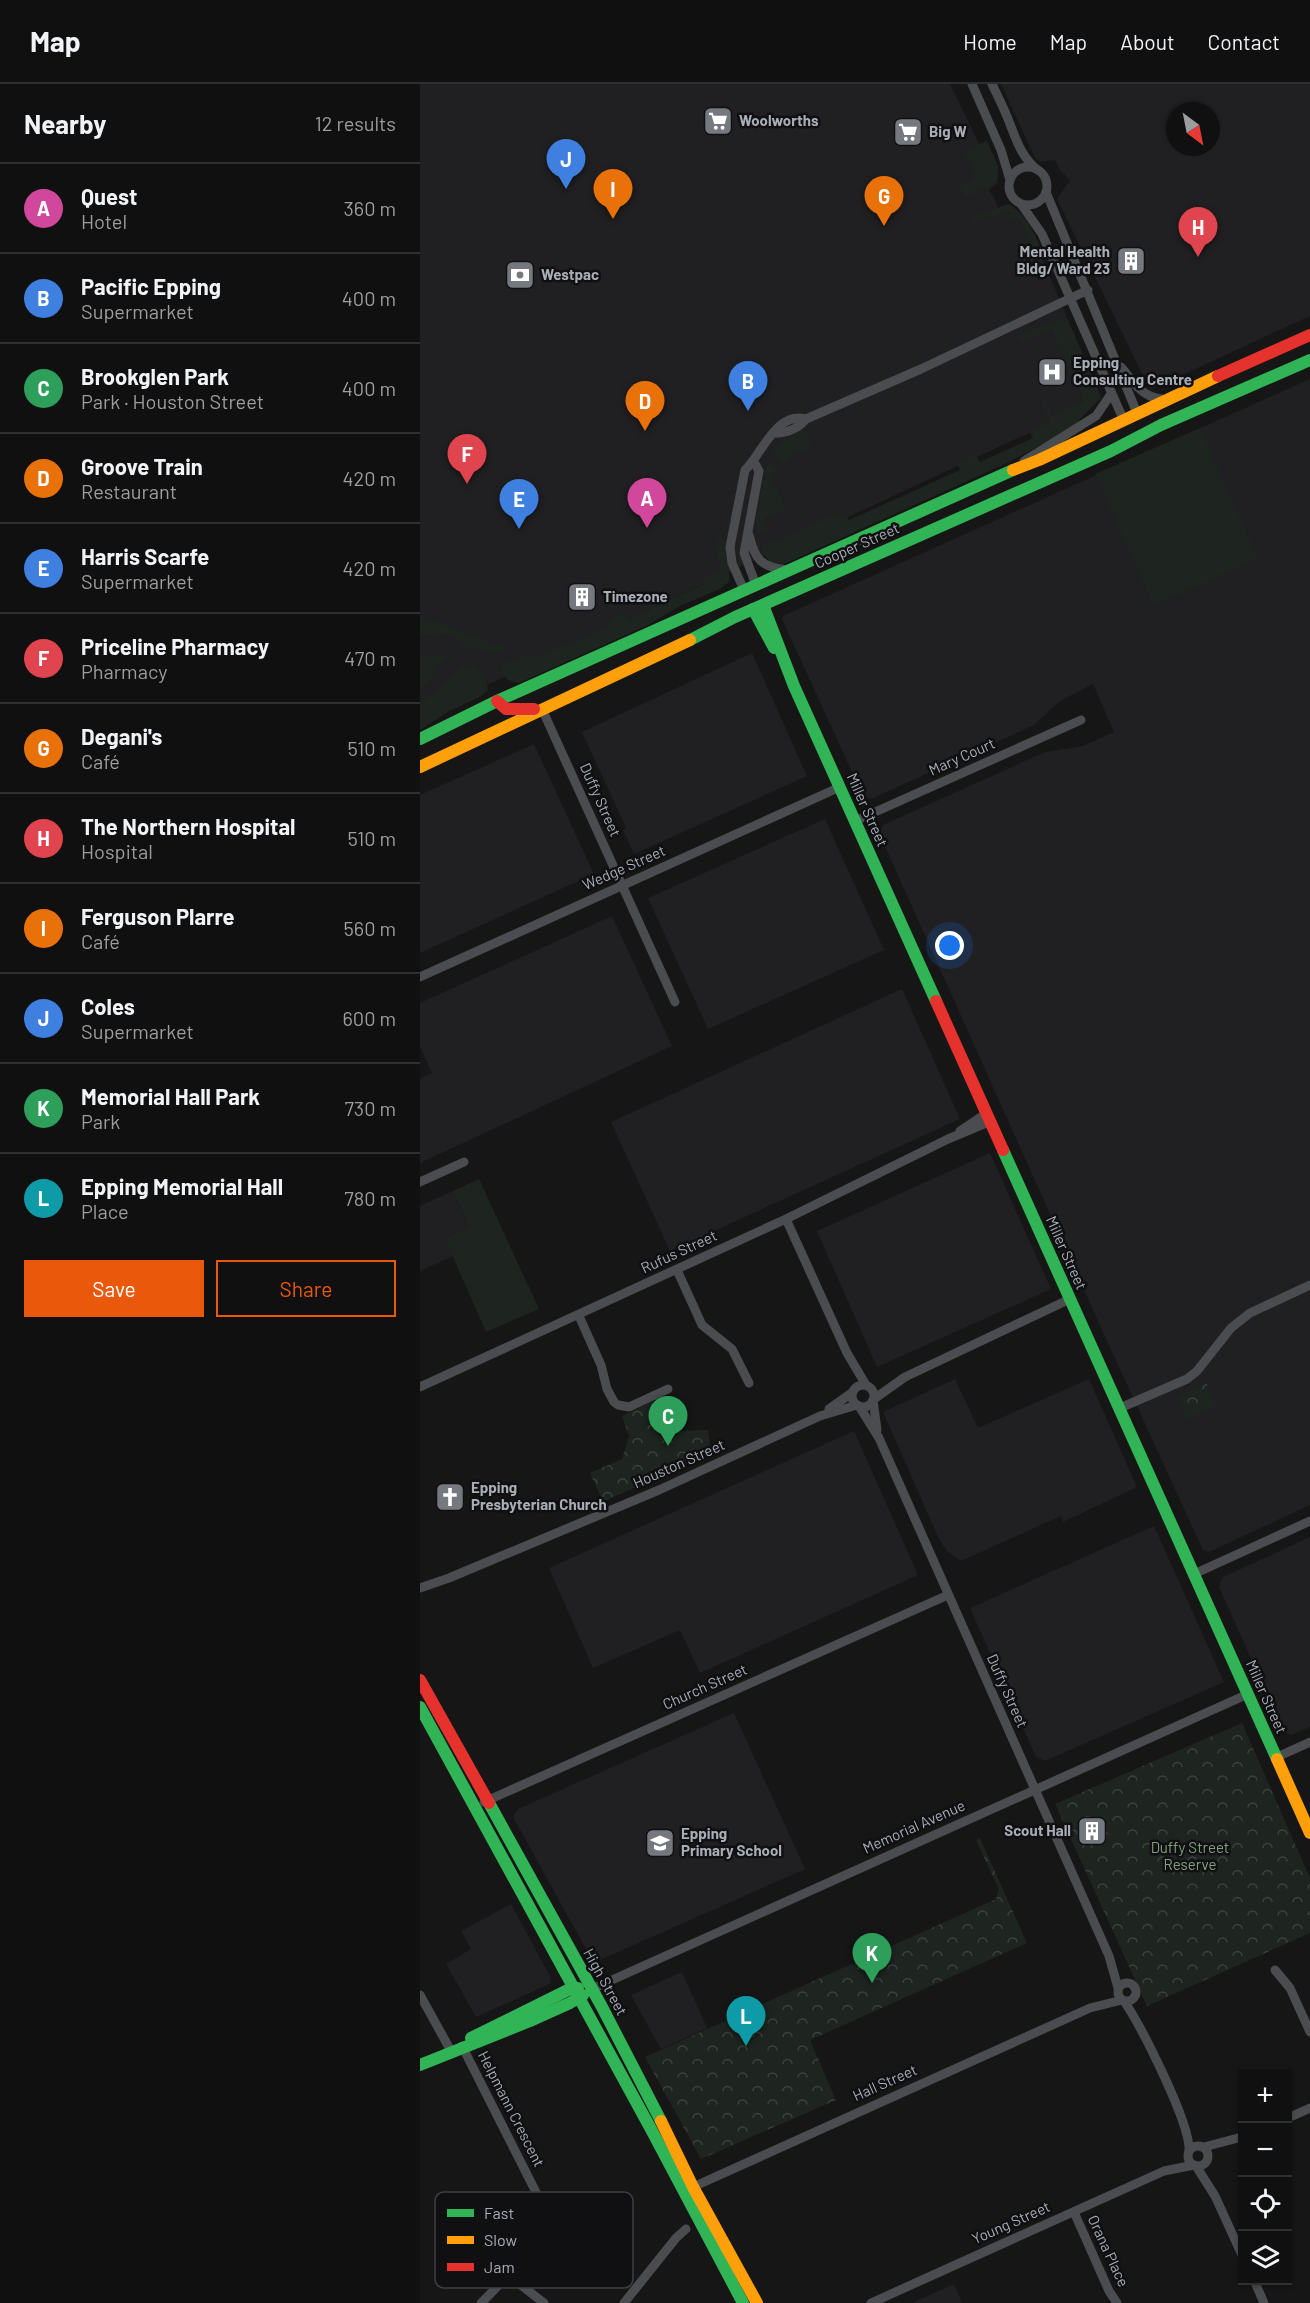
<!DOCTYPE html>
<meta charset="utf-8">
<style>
:root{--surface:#101010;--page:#1e1e1e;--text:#f1f3f6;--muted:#9c9d9f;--line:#303030;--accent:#ea580c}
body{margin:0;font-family:Barlow,sans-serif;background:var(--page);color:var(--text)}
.controls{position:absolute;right:18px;bottom:18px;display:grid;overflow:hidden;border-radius:0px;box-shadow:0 2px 4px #0004}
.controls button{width:54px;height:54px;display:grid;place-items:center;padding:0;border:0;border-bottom:2px solid var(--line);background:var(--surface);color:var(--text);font:30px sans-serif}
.compass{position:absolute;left:746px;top:18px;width:54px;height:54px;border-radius:50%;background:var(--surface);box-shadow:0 2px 4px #0004;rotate:148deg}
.you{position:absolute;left:530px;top:862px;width:21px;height:21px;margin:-15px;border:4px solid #fff;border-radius:50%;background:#1a73e8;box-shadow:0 0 0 9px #1a73e833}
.badge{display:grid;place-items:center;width:39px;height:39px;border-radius:50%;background:var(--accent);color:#fff;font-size:20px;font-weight:700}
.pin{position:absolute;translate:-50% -50px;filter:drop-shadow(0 2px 3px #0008)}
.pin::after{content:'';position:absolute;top:32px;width:21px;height:18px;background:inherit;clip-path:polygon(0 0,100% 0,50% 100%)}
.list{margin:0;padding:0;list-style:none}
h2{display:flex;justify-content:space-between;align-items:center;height:78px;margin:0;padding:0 24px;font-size:26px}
h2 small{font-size:20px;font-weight:400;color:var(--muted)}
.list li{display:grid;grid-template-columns:39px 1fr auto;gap:18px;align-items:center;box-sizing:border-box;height:90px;padding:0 24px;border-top:2px solid var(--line)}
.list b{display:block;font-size:22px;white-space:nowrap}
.list p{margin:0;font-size:20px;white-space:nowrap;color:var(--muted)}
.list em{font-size:20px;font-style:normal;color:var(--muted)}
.actions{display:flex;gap:12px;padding:18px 24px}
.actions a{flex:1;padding:14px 0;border:2px solid var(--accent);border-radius:0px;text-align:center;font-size:21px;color:var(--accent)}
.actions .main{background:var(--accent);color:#fff}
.icon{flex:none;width:33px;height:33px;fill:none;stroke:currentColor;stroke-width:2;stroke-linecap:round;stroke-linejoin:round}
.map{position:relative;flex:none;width:890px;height:2219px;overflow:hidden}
header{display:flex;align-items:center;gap:36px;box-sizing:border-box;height:84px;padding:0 30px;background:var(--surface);border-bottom:2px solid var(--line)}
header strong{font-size:28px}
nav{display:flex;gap:33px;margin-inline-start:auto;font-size:21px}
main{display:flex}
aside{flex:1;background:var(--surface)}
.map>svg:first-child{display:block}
.built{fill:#202022;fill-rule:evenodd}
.green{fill:#1e241f}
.forest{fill:url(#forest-crowns)}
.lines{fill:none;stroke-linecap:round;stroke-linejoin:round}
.street{stroke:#4a4c4f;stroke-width:9}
.fast{stroke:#30b455;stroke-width:12}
.slow{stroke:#ff9f0a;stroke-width:12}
.jam{stroke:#e5322d;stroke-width:12}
.labels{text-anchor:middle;stroke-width:5;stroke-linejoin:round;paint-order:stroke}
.poi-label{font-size:15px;font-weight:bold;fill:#a8adb6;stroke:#101012;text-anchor:start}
.street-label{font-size:15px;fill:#a8adb6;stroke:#101012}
.park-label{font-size:15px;fill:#81a080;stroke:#101012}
.key{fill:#101012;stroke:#3e3f43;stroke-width:1.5}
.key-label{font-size:16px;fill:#a8adb6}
</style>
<header>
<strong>Map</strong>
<nav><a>Home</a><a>Map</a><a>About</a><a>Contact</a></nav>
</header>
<main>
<aside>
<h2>Nearby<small>12 results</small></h2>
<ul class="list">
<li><span class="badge" style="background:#d1479c">A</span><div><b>Quest</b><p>Hotel</p></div><em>360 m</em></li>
<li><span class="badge" style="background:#3f7fe0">B</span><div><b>Pacific Epping</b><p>Supermarket</p></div><em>400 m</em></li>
<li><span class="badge" style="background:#2e9e5b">C</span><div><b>Brookglen Park</b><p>Park · Houston Street</p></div><em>400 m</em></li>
<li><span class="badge" style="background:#e8710a">D</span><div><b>Groove Train</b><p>Restaurant</p></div><em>420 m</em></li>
<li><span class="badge" style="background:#3f7fe0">E</span><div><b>Harris Scarfe</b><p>Supermarket</p></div><em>420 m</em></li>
<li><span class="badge" style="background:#e0444e">F</span><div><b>Priceline Pharmacy</b><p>Pharmacy</p></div><em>470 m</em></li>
<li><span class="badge" style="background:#e8710a">G</span><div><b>Degani's</b><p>Café</p></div><em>510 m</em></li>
<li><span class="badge" style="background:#e0444e">H</span><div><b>The Northern Hospital</b><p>Hospital</p></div><em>510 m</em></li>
<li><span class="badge" style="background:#e8710a">I</span><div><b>Ferguson Plarre</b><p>Café</p></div><em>560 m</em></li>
<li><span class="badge" style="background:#3f7fe0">J</span><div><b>Coles</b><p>Supermarket</p></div><em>600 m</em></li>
<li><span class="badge" style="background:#2e9e5b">K</span><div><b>Memorial Hall Park</b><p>Park</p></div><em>730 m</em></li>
<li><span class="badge" style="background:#0f9aa8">L</span><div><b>Epping Memorial Hall</b><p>Place</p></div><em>780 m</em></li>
</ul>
<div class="actions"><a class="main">Save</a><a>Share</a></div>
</aside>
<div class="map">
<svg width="890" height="2219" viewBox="0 0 890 2219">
<defs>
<pattern id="forest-crowns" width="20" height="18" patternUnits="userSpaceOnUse" patternTransform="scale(1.5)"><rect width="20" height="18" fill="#1e241f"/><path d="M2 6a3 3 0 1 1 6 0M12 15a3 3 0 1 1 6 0" fill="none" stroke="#3c413d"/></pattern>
</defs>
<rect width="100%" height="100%" fill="#161616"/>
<g class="built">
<polygon points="0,0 530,0 578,99 569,106 576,117 579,130 590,128 605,135 682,315 0,632"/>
<path d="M581 0H890V232L730 306 637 115 650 96 640 86 635 76 621 78 615 74ZM755 27H791V63H755Z"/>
<polygon points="890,295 890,1421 789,1468 783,1466 687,1257 459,749 463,741 625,668 663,662 694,648 673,600 640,617 614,641 451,715 443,712 362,535 363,532"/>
<polygon points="332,569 387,692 214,770 203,746 206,744 162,648"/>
<polygon points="114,660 174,790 0,869 0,711"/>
<polygon points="405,735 464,866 288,945 228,814"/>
<polygon points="192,832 252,962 0,1079 0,995 12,989 0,963 0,919"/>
<polygon points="482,905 540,1035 250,1167 191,1038"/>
<polygon points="570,1069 631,1205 457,1283 397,1147"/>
<polygon points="33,1107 49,1143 25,1155 33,1172 0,1187 0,1122"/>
<polygon points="535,1295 558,1344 669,1295 717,1403 643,1438 641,1432 541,1477 527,1467 519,1455 463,1328"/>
<polygon points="434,1347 498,1491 280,1589 260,1546 173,1584 129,1484"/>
<polygon points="734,1442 804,1598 625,1677 616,1673 550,1524"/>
<polygon points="890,1453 890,1643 871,1651 864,1648 799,1503 803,1493"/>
<polygon points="314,1629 385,1785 180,1876 170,1872 93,1733 98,1725"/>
<polygon points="91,1820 131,1894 130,1900 56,1933 26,1880 51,1865 41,1847"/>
<polygon points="262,1888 287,1944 241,1965 211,1911"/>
<polygon points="534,2200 542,2219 492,2219"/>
</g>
<g class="green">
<polygon points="567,57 578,82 578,95 571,101 545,113 539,102 556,93 544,66"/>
<path d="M588 120C608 131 615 151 624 172L618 174 599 134 592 136 590 128 550 138 552 133Z"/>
<path d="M636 236H643L650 241 680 310 677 318 658 337 660 340 589 378 362 481 352 480C347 474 341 468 341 461L353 455 354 457 420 428 422 432 426 430 429 436 540 386 536 378 556 372 560 378 613 354 610 347 631 338 621 318 626 316 633 332 664 317 632 246 600 260 597 252Z"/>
<polygon points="780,344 838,474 734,522 675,390"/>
<polygon points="383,345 388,349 392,360 386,363 389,369 382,371 380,367 372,370 374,375 365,380 354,371 355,365 370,350"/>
<polygon points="350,379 358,387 350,391 367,426 344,435 349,446 339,450 337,449 337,433 347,381"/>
<path d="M301 451C306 456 311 491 309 498L300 505 260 522 228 541 99 599C90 598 86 596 81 588L82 582 97 573H118L137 565 187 542 198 531 205 529 208 535 284 500 282 494 301 484C295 471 293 464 301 451Z"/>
<path d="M0 532 77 560 86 563 84 567 73 570C60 567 50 560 36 566L43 557 35 556V550L0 551Z"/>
<path d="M29 571C15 580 16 595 0 605V572Z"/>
<path d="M45 581C60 582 66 591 68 606L60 613 29 627 0 646V617C24 607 26 595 45 581Z"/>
<polygon points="59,1095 119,1225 66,1248 25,1155 49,1143 33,1107"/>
</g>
<g class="forest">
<polygon points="786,1298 796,1321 767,1335 757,1314"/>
<polygon points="234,1317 249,1347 288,1346 291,1369 183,1418 170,1389 202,1375 209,1352 202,1332"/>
<polygon points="822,1639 890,1794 890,1849 727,1922 635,1720"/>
<polygon points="560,1754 607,1859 390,1956 416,2016 281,2075 225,1973 576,1815 579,1806 556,1756"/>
</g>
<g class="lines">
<g class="street">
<polyline points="552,0 581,66 590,96"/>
<path d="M572 0C578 13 585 26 590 40 597 58 601 71 616 85"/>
<circle cx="608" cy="102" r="19"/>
<polyline points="626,108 717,329"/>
<polyline points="601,120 622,150 704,337"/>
<path d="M701 283C713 297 722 314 742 315"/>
<path d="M354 349C366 350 379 344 386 335L501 285 668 206"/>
<polyline points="604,377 676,332 691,310"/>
<polyline points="334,378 339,387 324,469 336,501"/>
<path d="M329 451C335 476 341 483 367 486"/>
<path d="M324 506 312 479 310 463 325 386C342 370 356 327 386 335"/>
<polyline points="122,625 255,918"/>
<polyline points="435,737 661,636"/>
<polyline points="0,893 420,703"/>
<polyline points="540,1047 567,1029"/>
<polyline points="0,1098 44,1078"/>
<polyline points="366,1135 427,1269 446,1301"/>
<polyline points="257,1186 282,1241 312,1265 329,1299"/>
<polyline points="159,1232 181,1281 187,1305 194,1318 198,1321 209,1323 248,1305"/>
<circle cx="443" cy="1312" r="11"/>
<polyline points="0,1303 366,1135 528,1055 571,1037"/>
<polyline points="454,1315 485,1293 650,1215"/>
<polyline points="453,1316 457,1346"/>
<polyline points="439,1322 459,1354 689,1872 698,1904"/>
<polyline points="700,1324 767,1295 777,1287 811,1244 830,1229 890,1201"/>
<polyline points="409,1325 433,1308"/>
<polyline points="774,1490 890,1437"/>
<polyline points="0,1504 29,1494 239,1406 400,1332 437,1321"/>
<polyline points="857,1673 890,1658"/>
<polyline points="64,1718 528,1511"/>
<polyline points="855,1886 870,1904 890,1948"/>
<circle cx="707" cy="1908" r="9"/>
<polyline points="172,1905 828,1610"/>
<polyline points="0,1911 31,1967"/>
<path d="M704 1917C721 1942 771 2040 769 2067"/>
<path d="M42 1962 124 2124C125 2129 127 2133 126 2138 122 2154 75 2206 61 2219"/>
<polyline points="868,2034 890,2024"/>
<circle cx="778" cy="2072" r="10"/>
<polyline points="784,2063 822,2053"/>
<polyline points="776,2082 795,2112 822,2171"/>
<polyline points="273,2103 670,1924 702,1916"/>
<polyline points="654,2128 689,2207 697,2219"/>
<polyline points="88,2191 124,2219"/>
<polyline points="834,2196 844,2219"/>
<polyline points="204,2219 256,2154 266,2145"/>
<polyline points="451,2219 744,2087 774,2081"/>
</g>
<g class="fast">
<polyline points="343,521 374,602 516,917"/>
<polyline points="333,525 354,564"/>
<polyline points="270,556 315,533 691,367 741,341 890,276"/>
<polyline points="0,655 77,617 593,386"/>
<polyline points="583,1066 857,1675"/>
<polyline points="0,1623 232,2047 323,2219"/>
<polyline points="69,1719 182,1923 241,2037"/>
<polyline points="51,1954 152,1904 158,1904"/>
<polyline points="0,1981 110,1937 150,1919 163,1911"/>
</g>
<g class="slow">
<polyline points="593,386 619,376 798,292"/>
<polyline points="0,683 270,556"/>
<polyline points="857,1675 890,1749"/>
<polyline points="241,2037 273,2103 337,2219"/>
</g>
<g class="jam">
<polyline points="798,292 890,251"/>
<polyline points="77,617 86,625 114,625"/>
<polyline points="516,917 583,1066"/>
<polyline points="0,1596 69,1719"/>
</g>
</g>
<defs>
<g id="supermarket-square" transform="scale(1.5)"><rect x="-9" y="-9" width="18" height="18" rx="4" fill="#75787e" stroke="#101012"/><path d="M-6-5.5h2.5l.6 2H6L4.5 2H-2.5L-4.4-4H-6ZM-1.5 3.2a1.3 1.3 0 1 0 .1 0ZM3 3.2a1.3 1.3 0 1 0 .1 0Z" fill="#fff"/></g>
<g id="building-square" transform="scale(1.5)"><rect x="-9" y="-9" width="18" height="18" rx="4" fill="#75787e" stroke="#101012"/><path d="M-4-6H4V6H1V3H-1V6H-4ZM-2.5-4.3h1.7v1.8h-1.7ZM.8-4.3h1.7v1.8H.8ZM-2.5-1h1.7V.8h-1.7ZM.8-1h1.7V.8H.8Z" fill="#fff"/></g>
<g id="bank-square" transform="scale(1.5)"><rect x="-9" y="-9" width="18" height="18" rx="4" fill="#75787e" stroke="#101012"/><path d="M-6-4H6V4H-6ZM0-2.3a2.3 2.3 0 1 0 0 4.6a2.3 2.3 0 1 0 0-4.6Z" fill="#fff"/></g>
<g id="hospital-square" transform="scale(1.5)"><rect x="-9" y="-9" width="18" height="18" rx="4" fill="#75787e" stroke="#101012"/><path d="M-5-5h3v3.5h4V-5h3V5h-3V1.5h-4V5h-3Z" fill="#fff"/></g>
<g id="church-square" transform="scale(1.5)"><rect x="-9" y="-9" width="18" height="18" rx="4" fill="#75787e" stroke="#101012"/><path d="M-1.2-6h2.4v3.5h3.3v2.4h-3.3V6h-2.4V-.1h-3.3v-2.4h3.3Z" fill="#fff"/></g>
<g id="school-square" transform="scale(1.5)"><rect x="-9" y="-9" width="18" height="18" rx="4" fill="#75787e" stroke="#101012"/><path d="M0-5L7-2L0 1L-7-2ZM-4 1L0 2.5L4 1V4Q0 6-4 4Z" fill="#fff"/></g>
</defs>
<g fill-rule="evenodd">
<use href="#supermarket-square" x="298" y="37"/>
<use href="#supermarket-square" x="488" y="48"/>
<use href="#building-square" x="711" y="177"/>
<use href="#bank-square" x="100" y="191"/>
<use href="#hospital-square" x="632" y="288"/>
<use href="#building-square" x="162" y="513"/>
<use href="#church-square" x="30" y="1413"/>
<use href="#building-square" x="672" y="1747"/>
<use href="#school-square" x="240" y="1759"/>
</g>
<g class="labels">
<g class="poi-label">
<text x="319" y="42">Woolworths</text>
<text x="509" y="53">Big W</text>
<text x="690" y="173" text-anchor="end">Mental Health<tspan x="690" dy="17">Bldg/ Ward 23</tspan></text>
<text x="121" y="196">Westpac</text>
<text x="653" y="284">Epping<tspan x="653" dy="17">Consulting Centre</tspan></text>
<text x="183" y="518">Timezone</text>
<text x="51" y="1409">Epping<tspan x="51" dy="17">Presbyterian Church</tspan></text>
<text x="651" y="1752" text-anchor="end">Scout Hall</text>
<text x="261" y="1755">Epping<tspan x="261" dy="17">Primary School</tspan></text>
</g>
<g class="street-label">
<text transform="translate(437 462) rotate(-24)" y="5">Cooper Street</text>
<text transform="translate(542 673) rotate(-24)" y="5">Mary Court</text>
<text transform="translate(180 716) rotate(66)" y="5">Duffy Street</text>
<text transform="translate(447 726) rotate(66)" y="5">Miller Street</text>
<text transform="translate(204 784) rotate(-24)" y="5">Wedge Street</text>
<text transform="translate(259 1168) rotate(-25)" y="5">Rufus Street</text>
<text transform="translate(646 1169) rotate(66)" y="5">Miller Street</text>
<text transform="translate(259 1380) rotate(-24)" y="5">Houston Street</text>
<text transform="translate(285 1603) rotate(-24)" y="5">Church Street</text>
<text transform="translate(587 1607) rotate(66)" y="5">Duffy Street</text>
<text transform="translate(846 1613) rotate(66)" y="5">Miller Street</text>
<text transform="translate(494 1743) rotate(-24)" y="5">Memorial Avenue</text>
<text transform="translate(185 1898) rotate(61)" y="5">High Street</text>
<text transform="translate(465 1999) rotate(-24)" y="5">Hall Street</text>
<text transform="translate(91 2025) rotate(63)" y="5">Helpmann Crescent</text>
<text transform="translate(591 2139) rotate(-24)" y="5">Young Street</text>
<text transform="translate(688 2167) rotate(65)" y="5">Orana Place</text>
</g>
<g class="park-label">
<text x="770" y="1769">Duffy Street<tspan x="770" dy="17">Reserve</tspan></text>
</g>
</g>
<rect x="15" y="2108" width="198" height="96" rx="9" class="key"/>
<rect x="27" y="2125" width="27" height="8" fill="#30b455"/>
<rect x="27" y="2152" width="27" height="8" fill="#ff9f0a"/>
<rect x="27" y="2179" width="27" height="8" fill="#e5322d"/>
<g class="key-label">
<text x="64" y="2135">Fast</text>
<text x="64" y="2162">Slow</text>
<text x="64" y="2189">Jam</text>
</g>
</svg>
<div class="controls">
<button>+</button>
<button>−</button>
<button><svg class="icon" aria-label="locate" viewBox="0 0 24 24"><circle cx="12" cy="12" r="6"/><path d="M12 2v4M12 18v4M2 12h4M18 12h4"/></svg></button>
<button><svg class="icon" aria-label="layers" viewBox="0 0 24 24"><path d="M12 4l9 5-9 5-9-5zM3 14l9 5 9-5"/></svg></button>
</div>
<svg class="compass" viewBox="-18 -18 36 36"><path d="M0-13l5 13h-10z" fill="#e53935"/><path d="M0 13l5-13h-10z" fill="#9c9d9f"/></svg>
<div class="you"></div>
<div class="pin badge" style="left:227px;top:444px;background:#d1479c">A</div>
<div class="pin badge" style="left:328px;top:327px;background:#3f7fe0">B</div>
<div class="pin badge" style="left:248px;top:1362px;background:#2e9e5b">C</div>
<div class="pin badge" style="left:225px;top:347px;background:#e8710a">D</div>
<div class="pin badge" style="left:99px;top:445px;background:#3f7fe0">E</div>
<div class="pin badge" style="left:47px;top:400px;background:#e0444e">F</div>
<div class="pin badge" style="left:464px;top:142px;background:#e8710a">G</div>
<div class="pin badge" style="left:778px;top:173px;background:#e0444e">H</div>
<div class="pin badge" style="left:193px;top:135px;background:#e8710a">I</div>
<div class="pin badge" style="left:146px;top:105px;background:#3f7fe0">J</div>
<div class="pin badge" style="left:452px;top:1899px;background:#2e9e5b">K</div>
<div class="pin badge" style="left:326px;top:1962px;background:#0f9aa8">L</div>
</div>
</main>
